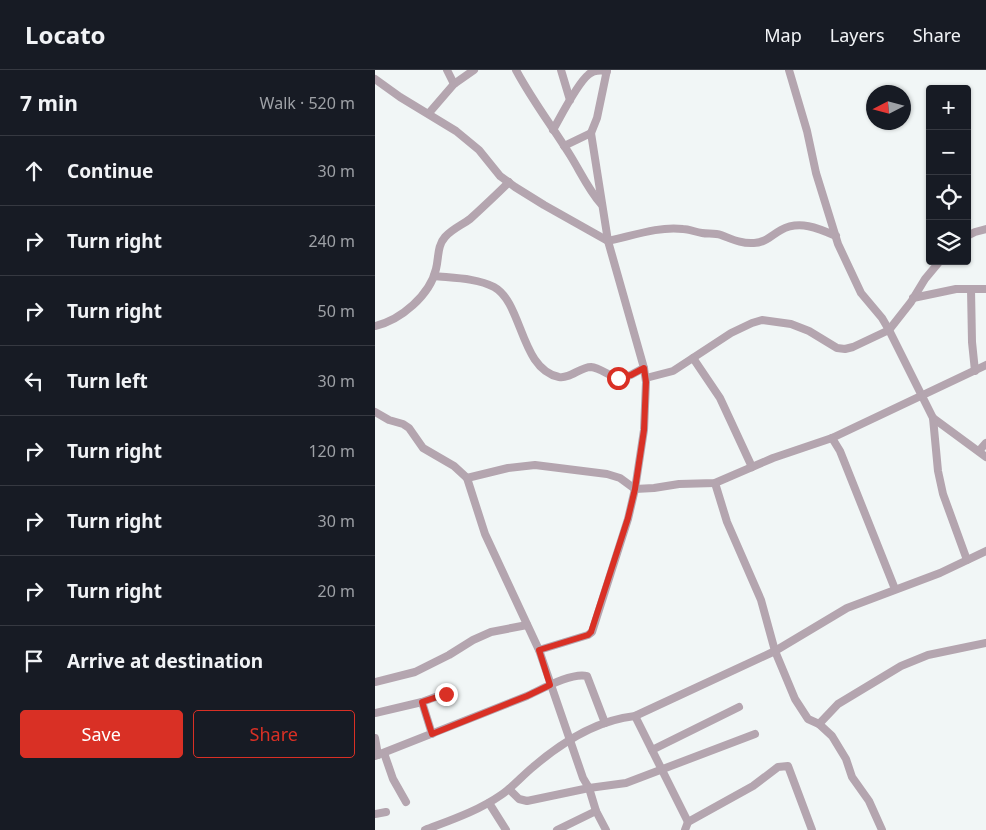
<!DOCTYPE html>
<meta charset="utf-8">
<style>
:root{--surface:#171b24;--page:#20242c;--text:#f1f3f6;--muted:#9ea1a6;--line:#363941;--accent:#d93025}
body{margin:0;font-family:"Noto Sans",sans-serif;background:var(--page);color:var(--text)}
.controls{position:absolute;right:15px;top:15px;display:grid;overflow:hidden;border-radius:5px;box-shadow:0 1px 4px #0004}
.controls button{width:45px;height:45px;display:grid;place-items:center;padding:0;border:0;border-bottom:1px solid var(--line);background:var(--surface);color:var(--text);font:25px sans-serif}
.compass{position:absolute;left:491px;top:15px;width:45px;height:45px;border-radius:50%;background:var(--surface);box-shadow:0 1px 4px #0004;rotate:264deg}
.stop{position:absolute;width:15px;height:15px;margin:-11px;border:4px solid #d93025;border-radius:50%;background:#fff}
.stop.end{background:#d93025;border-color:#fff;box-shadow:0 1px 5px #0008}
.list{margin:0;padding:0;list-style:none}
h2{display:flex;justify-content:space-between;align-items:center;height:65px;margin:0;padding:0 20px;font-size:21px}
h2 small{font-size:16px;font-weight:400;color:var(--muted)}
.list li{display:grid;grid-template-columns:32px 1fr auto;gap:15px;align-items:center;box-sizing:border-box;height:70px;padding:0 20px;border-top:1px solid var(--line)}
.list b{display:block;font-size:19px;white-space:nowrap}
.list em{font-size:16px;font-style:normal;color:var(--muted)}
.actions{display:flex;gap:10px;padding:15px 20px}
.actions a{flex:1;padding:11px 0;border:1px solid var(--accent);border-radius:5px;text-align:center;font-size:18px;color:var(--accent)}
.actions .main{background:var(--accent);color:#fff}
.icon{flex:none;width:28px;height:28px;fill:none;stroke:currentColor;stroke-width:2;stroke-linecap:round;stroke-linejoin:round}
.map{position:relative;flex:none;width:611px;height:760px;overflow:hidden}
header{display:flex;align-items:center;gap:30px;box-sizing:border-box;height:70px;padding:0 25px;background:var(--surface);border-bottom:1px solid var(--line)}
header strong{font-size:24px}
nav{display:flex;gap:28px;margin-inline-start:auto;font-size:18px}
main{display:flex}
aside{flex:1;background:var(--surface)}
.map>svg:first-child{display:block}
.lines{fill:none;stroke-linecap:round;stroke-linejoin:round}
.minor{stroke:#b4a5af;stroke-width:8}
.route{stroke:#d93025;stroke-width:6}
</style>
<header>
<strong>Locato</strong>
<nav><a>Map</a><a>Layers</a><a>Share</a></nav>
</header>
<main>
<aside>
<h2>7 min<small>Walk · 520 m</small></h2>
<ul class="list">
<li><svg class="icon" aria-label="ahead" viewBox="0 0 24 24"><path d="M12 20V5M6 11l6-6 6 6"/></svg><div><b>Continue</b></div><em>30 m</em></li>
<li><svg class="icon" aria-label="right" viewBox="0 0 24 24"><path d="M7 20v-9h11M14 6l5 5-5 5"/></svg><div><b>Turn right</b></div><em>240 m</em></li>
<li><svg class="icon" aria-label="right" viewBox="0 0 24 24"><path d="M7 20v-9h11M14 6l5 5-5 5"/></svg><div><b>Turn right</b></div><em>50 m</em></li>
<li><svg class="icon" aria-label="left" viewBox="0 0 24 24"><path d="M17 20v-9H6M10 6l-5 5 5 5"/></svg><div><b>Turn left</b></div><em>30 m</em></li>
<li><svg class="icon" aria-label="right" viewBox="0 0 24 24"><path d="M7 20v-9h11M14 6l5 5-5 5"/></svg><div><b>Turn right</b></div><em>120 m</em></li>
<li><svg class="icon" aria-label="right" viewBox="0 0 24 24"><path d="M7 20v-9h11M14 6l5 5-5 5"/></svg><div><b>Turn right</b></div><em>30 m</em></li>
<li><svg class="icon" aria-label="right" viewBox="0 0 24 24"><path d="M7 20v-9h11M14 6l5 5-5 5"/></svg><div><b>Turn right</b></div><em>20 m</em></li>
<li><svg class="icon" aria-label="arrive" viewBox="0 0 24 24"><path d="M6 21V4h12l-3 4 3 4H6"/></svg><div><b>Arrive at destination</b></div></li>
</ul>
<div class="actions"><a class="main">Save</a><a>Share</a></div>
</aside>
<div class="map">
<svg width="611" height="760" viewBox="0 0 611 760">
<rect width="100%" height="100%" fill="#f1f6f6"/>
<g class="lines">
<g class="minor">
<polyline points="72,0 79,14"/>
<path d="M141 0C157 30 177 56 195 85 205 101 213 119 226 134"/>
<polyline points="186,0 195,30"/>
<polyline points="414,0 432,61 441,103 463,174 486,223 507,248 514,260 558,348 611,387"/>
<path d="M0 9 25 27 81 61 104 80 125 106 140 117 169 135 233 171C257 166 283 156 308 159 314 159 320 162 327 163 333 164 340 163 346 165 357 169 366 174 379 173 390 173 397 165 406 160 424 150 443 158 461 166"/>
<polyline points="54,43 79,14 99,0"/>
<path d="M178 60C186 46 202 14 213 5 218 0 226 0 232 1"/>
<polyline points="189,76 216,63"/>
<polyline points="592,166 600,162 611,159"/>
<path d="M59 206C78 208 102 208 119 217 148 233 145 299 184 307 195 309 205 297 216 297 227 298 238 310 248 308 256 306 262 301 269 298"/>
<polyline points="596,219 597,272 600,301"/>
<polyline points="538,228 581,219 611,219"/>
<path d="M0 256C26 250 55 225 61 199 64 187 62 176 70 167 77 159 87 155 95 149 108 137 121 125 134 112"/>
<polyline points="318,288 345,328 377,397"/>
<polyline points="271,308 298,301 356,263 377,253 387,250 416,254 434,261 462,278 470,279 478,277 514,260 536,232 550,209 565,191"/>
<polyline points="0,342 14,350 28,354 34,358 48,378 79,396 92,408 110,464 164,580 208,708 214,718 221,741 231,760"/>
<polyline points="558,348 563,401 568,424 592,490"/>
<polyline points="457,368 465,381 520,519"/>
<polyline points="604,381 611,373"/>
<polyline points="92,408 133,398 160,395 232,404 245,408 260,419 279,418 304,414 340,413 398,388 457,368 611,295"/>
<polyline points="340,413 352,452 386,530 400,581 420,629 433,649 444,654 457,666 471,689 477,707 494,731 507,760"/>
<polyline points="164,580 213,565 217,562 253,449 260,419 269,360 271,312 269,298 233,171 216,63 222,48 232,0"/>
<polyline points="0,612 40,602 74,585 98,570 116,562 152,555"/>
<polyline points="47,632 57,664"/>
<polyline points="0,643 47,632 71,623"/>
<polyline points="260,646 313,752"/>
<polyline points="444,654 463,634 526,596 553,585 611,573"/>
<polyline points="0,668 3,685"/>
<polyline points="277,680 364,637"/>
<polyline points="9,683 18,709 31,732"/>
<path d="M0 686 152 626C167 619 197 602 212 606L230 653"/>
<polyline points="134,719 144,729 152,731 214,718 251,713 380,664"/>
<polyline points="114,733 131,760"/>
<polyline points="0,744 11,742"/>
<path d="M50 760C76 750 103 741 126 725 138 717 147 706 158 697 186 673 222 650 260 646L400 581 472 538 565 503 611 481"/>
<polyline points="182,760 221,741"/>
<polyline points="310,760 313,752 378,716 403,697 413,696 437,760"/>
</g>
</g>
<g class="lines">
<polyline class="route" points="71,624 47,632 57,664 152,626 175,615 164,580 213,565 216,562 253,448 260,419 269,360 271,312 269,298 256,305 243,308"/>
</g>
</svg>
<div class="controls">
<button>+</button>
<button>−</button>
<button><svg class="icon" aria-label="locate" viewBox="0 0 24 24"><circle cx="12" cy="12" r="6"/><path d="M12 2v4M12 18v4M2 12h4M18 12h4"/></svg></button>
<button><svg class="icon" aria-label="layers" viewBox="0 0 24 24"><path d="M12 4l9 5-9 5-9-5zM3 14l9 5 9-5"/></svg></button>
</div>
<svg class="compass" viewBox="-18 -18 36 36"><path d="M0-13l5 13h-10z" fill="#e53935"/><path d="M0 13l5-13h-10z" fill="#9ea1a6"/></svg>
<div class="stop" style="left:243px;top:308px"></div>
<div class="stop end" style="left:71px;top:624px"></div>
</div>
</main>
